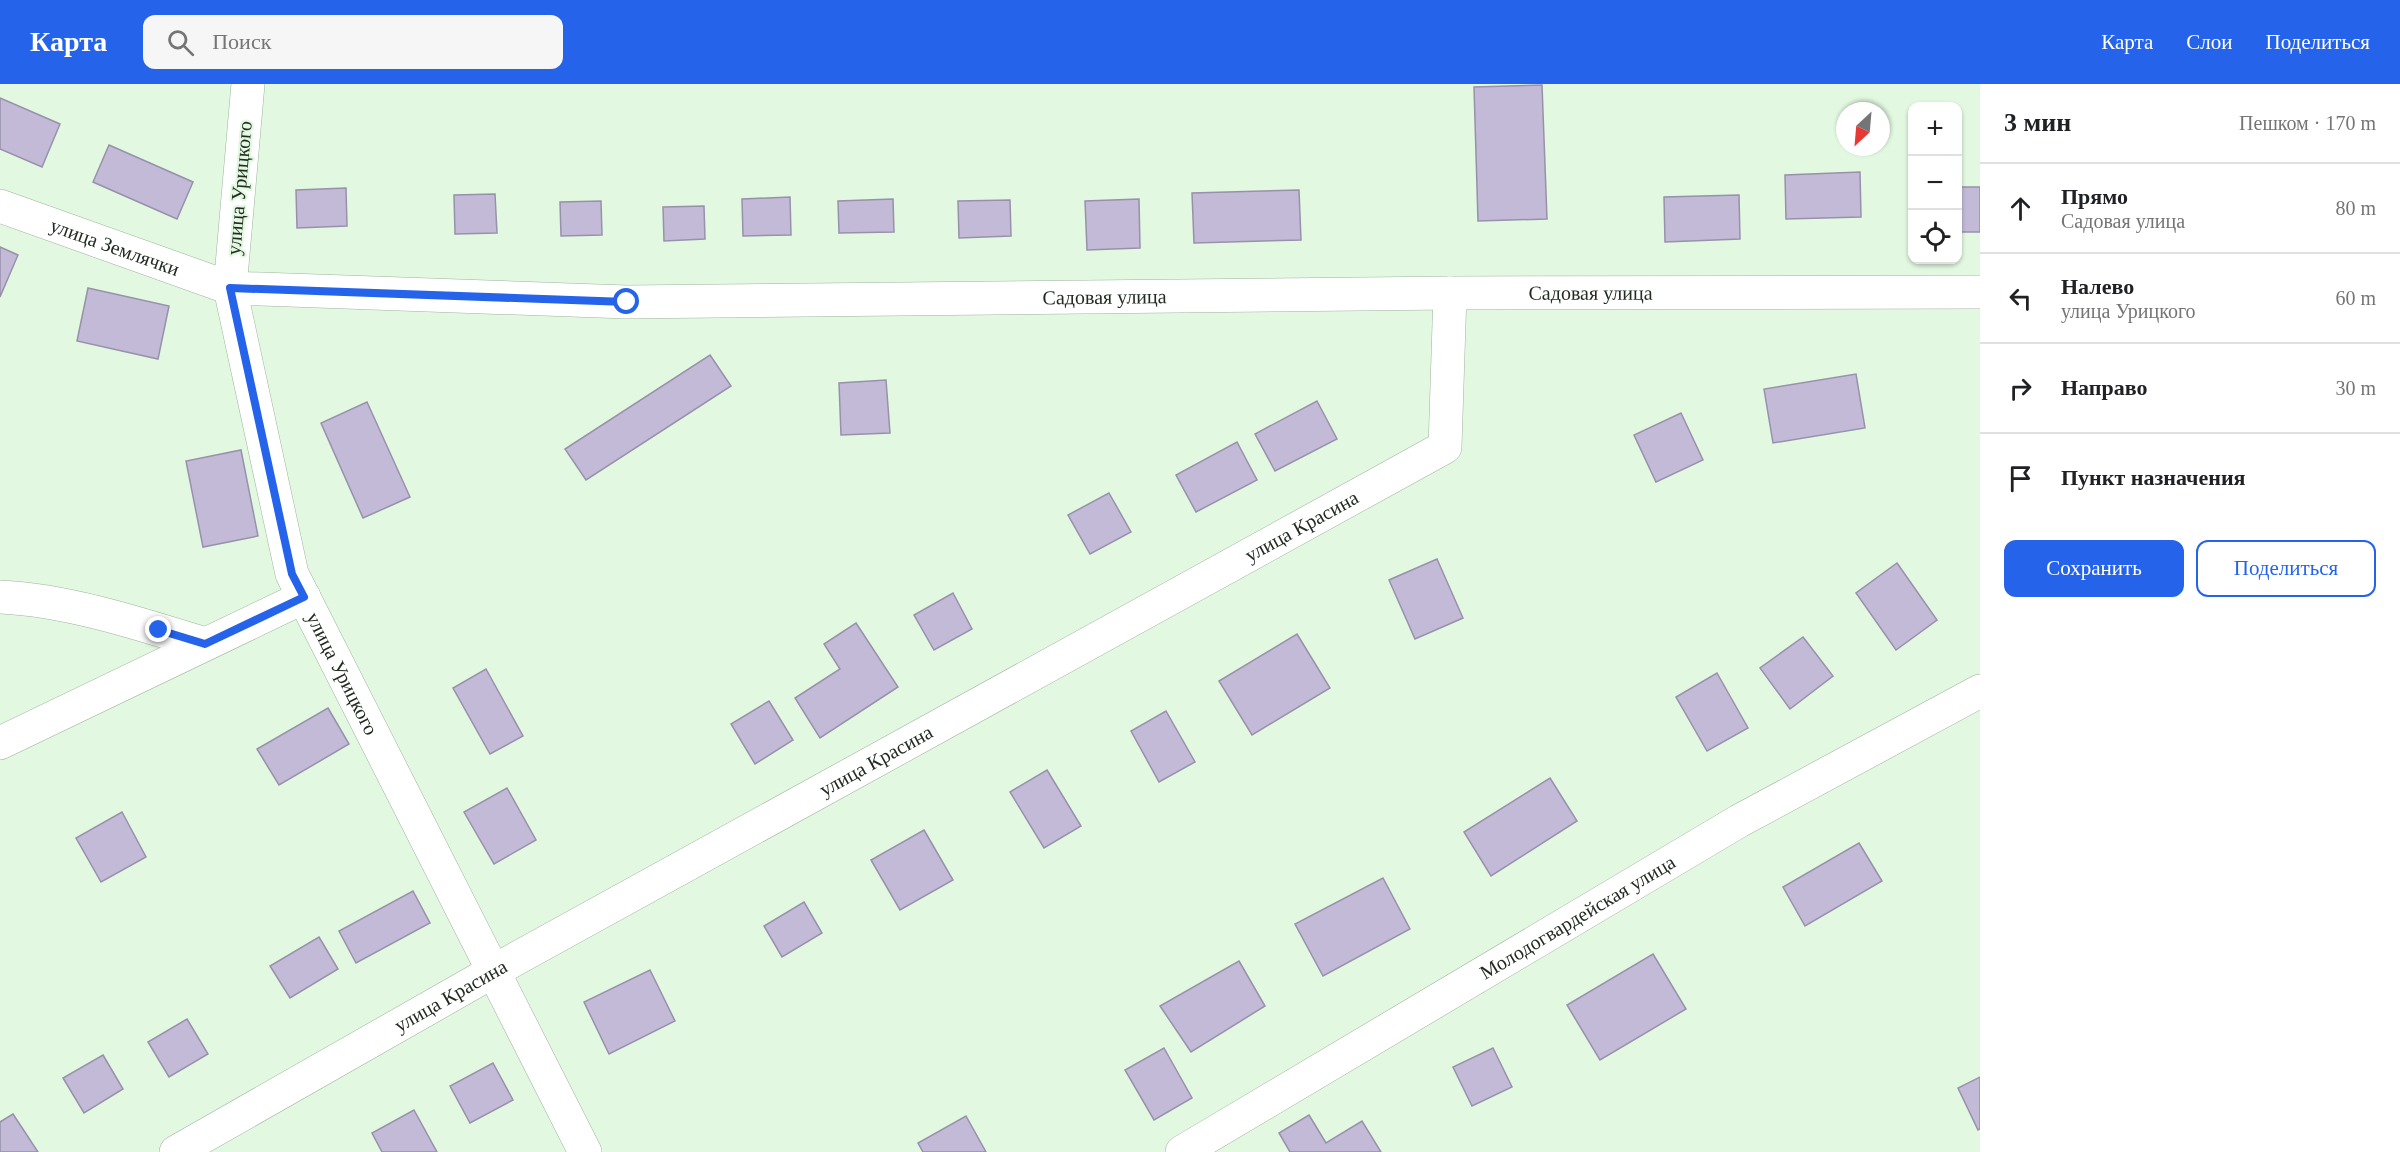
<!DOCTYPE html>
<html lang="ru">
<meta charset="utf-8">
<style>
:root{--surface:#fff;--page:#f6f6f6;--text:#202124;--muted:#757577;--line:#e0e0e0;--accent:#2563eb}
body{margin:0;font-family:"Times New Roman",serif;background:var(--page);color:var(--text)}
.controls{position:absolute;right:18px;top:18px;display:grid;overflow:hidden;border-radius:12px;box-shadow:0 2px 4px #0004}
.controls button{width:54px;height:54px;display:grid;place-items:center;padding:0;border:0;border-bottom:2px solid var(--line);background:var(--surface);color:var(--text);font:30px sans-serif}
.compass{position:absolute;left:1836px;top:18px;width:54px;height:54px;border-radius:50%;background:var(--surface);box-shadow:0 2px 4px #0004;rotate:206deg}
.stop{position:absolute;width:18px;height:18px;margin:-14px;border:4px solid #2563eb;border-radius:50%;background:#fff}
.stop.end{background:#2563eb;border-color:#fff;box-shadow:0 2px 6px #0008}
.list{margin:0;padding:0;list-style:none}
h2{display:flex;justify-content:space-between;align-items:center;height:78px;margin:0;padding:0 24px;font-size:26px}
h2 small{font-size:20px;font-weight:400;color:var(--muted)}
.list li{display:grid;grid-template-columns:39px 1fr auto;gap:18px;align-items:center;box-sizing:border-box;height:90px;padding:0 24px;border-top:2px solid var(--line)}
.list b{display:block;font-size:22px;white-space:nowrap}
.list p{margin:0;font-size:20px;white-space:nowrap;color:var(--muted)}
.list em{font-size:20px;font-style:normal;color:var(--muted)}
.actions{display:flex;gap:12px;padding:18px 24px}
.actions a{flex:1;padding:14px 0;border:2px solid var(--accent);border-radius:12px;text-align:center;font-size:21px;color:var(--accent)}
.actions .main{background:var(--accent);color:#fff}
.icon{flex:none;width:33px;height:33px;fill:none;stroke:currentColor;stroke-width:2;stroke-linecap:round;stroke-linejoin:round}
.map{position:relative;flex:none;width:1980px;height:1068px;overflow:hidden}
header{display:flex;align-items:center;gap:36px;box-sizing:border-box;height:84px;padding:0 30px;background:var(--accent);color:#fff}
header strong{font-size:28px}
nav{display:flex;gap:33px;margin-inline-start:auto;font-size:21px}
.search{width:420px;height:54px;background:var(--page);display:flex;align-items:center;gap:15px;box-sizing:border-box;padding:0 21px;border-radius:12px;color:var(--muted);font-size:22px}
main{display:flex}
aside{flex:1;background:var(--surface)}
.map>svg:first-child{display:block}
.building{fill:#c2bad7;stroke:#9891ab;stroke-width:1.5}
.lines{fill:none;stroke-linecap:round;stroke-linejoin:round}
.minor-casing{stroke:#9fb49e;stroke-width:34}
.minor{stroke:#fff;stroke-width:33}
.route{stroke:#2563eb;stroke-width:8}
.labels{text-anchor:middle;stroke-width:4.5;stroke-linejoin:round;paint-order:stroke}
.street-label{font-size:20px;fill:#222b22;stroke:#e2f8e0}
</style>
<header>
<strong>Карта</strong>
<div class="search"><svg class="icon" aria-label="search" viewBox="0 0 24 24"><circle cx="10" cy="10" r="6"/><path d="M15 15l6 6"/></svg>Поиск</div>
<nav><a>Карта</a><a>Слои</a><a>Поделиться</a></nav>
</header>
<main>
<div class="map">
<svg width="1980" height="1068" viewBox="0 0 1980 1068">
<rect width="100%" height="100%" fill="#e2f8e0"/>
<g class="building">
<polygon points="1542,1 1547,135 1478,137 1474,3"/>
<polygon points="0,14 60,40 42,83 0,65"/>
<polygon points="109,61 193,98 177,135 93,98"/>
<polygon points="1860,88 1861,133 1786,135 1785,91"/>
<rect x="1958" y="103" width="22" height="45"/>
<polygon points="346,104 347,142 297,144 296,106"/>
<polygon points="1299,106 1301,156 1194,159 1192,109"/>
<polygon points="495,110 497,149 455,150 454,111"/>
<polygon points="1739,111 1740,155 1665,158 1664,113"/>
<polygon points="790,113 791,151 743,152 742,115"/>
<polygon points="893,115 894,148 839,149 838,117"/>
<polygon points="1139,115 1140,164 1087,166 1085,117"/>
<polygon points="1010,116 1011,152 959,154 958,117"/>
<polygon points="601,117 602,151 561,152 560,118"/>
<polygon points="704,122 705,155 664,157 663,123"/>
<polygon points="0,163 18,171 0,213"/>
<polygon points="88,204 169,222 158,275 77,257"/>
<polygon points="710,271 731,302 586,396 565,365"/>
<polygon points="1856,290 1865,344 1773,359 1764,305"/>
<polygon points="886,296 890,349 841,351 839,299"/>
<polygon points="1317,317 1337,355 1275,387 1255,350"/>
<polygon points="367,318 410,413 363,434 321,339"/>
<polygon points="1681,329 1703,376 1656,398 1634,351"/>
<polygon points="1237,358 1257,396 1196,428 1176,391"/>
<polygon points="241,366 258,452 203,463 186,377"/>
<polygon points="1109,409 1131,448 1090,470 1068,431"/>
<polygon points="1437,475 1463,534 1415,555 1389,496"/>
<polygon points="1897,479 1937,536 1896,566 1856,509"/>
<polygon points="953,509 972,545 934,566 914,531"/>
<polygon points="856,539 898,603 820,654 795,614 840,585 824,560"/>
<polygon points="1297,550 1330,604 1252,651 1219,597"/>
<polygon points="1803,553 1833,592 1790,625 1760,584"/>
<polygon points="486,585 523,652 490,670 453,604"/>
<polygon points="1717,589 1748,644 1707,667 1676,613"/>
<polygon points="769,617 793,656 755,680 731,640"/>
<polygon points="328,624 349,660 279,701 257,665"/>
<polygon points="1166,627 1195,678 1159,698 1131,647"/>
<polygon points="1047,686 1081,742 1044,764 1010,708"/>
<polygon points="1550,694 1577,737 1491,792 1464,748"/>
<polygon points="507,704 536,756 494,780 464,728"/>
<polygon points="122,728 146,773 101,798 76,754"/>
<polygon points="924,746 953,796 900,826 871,776"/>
<polygon points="1859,759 1882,797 1805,842 1783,803"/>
<polygon points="1383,794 1410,845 1323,892 1295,840"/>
<polygon points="413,807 430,839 356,879 339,847"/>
<polygon points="804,818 822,849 782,873 764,842"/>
<polygon points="319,853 338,885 290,914 270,882"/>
<polygon points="1653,870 1686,925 1600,976 1567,921"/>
<polygon points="1239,877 1265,922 1191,968 1160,922"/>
<polygon points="650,886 675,937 609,970 584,918"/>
<polygon points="187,935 208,970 169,993 148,958"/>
<polygon points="1164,964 1192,1014 1154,1036 1125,986"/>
<polygon points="1493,964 1512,1003 1472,1022 1453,983"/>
<polygon points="103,971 123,1005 84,1029 63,994"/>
<polygon points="493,979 513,1016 470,1039 450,1002"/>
<polygon points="1980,993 1980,1045 1978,1046 1958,1004"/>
<polygon points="414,1026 437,1068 382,1068 372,1049"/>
<polygon points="13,1030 38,1068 0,1068 0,1038"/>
<polygon points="1309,1031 1326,1059 1362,1037 1381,1068 1290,1068 1279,1049"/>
<polygon points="966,1032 986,1068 923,1068 918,1059"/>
</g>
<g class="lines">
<g class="minor-casing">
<g id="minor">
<path id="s1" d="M248 0 230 204 292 490 585 1068"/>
<path id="s2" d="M0 122 230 204 627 218 1450 209 1980 208"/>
<path d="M0 513C67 516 141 540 205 560"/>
<polyline points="0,659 304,513"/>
<path id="s3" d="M176 1068 492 888 1445 363 1450 209"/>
<path id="s4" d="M1182 1068 1739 737 1980 607"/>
</g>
</g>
<use href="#minor" class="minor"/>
</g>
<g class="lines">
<polyline class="route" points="159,546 205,560 304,513 292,490 230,204 627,218"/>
</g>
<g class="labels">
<g class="street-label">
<text transform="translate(239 104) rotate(-85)" y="7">улица Урицкого</text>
<text dy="7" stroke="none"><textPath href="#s2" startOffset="122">улица Землячки</textPath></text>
<text dy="7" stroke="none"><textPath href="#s2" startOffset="1605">Садовая улица</textPath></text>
<text dy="7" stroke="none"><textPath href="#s2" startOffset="1119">Садовая улица</textPath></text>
<text dy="7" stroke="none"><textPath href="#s3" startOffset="1288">улица Красина</textPath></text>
<text dy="7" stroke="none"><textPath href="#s1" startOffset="609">улица Урицкого</textPath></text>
<text dy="7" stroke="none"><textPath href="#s3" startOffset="802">улица Красина</textPath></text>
<text dy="7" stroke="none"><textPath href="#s4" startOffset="460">Молодогвардейская улица</textPath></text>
<text dy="7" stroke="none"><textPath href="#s3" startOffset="316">улица Красина</textPath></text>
</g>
</g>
</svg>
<div class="controls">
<button>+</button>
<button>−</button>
<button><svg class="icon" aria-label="locate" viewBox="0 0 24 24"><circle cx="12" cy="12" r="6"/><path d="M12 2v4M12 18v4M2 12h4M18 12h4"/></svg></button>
</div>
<svg class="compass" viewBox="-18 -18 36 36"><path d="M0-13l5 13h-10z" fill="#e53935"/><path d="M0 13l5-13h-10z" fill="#757577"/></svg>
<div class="stop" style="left:627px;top:218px"></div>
<div class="stop end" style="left:159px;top:546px"></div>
</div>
<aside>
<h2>3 мин<small>Пешком · 170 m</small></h2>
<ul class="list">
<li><svg class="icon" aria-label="ahead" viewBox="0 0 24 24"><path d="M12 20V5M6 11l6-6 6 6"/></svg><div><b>Прямо</b><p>Садовая улица</p></div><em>80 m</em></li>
<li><svg class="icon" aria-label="left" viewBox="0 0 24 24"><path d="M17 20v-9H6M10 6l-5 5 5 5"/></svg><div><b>Налево</b><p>улица Урицкого</p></div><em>60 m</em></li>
<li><svg class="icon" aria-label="right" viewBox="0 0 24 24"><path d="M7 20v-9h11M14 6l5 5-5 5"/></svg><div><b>Направо</b></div><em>30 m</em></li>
<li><svg class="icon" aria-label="arrive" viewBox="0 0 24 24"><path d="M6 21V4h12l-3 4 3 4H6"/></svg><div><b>Пункт назначения</b></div></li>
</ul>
<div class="actions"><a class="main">Сохранить</a><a>Поделиться</a></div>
</aside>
</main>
